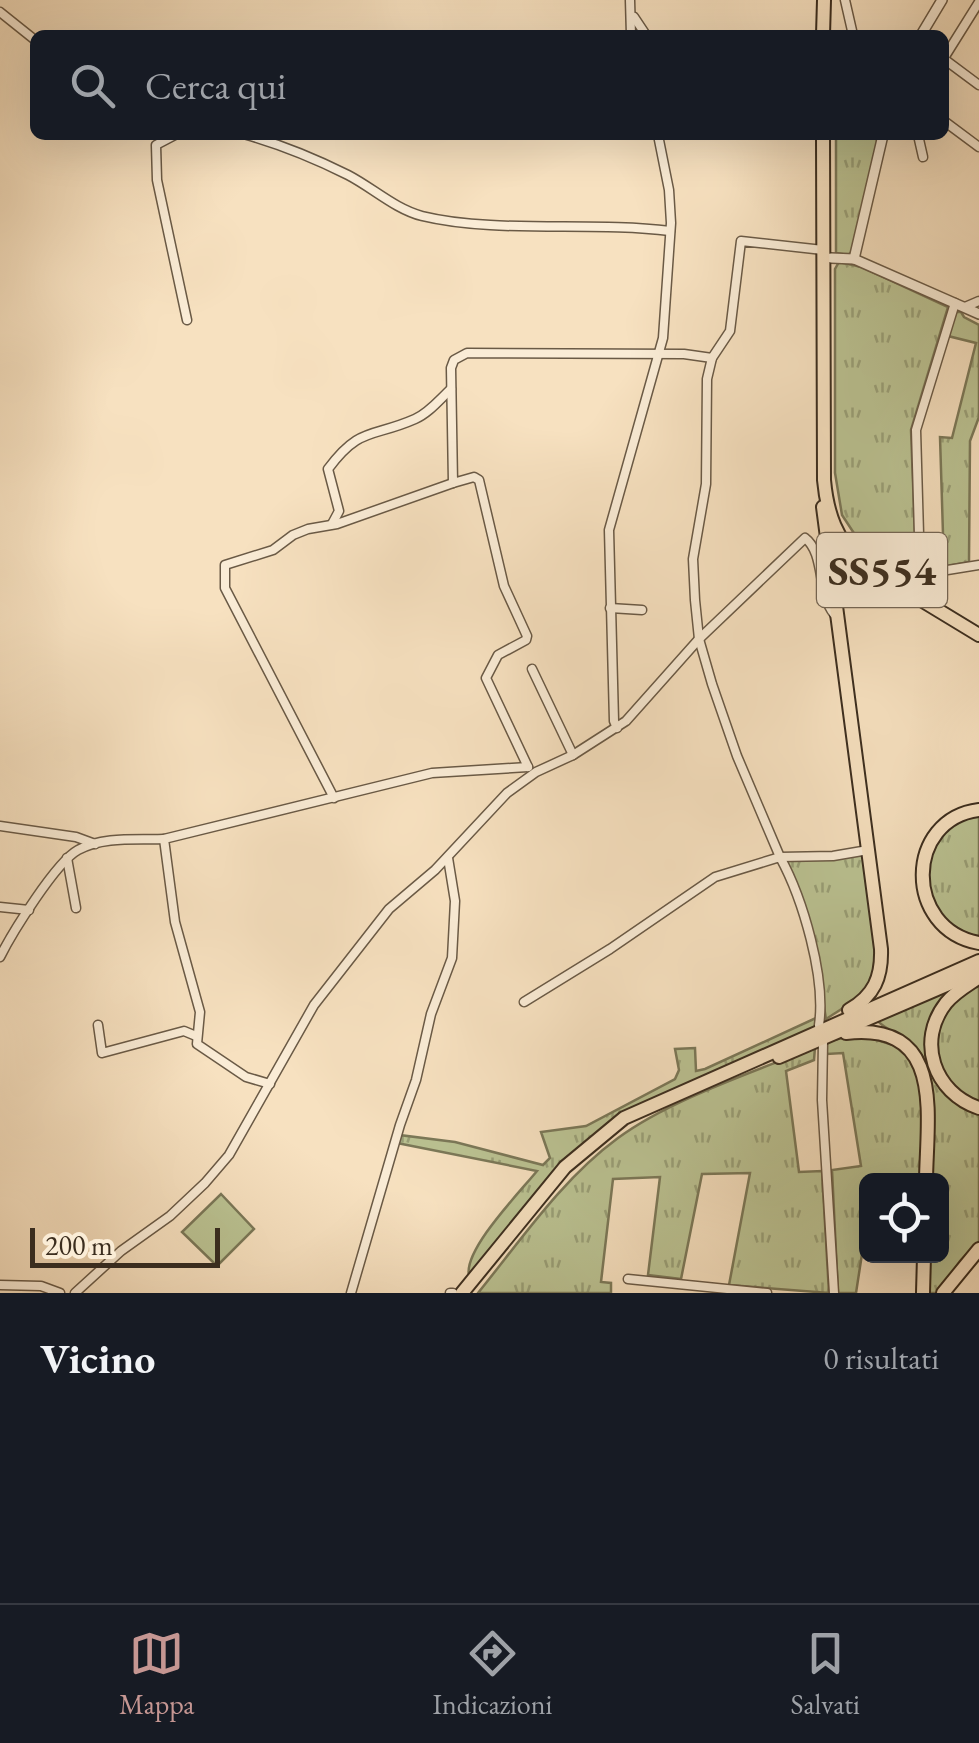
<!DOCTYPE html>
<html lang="it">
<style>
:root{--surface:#171b24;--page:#20242c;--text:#f1f3f6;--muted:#9ea1a6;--line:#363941;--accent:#c59692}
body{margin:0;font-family:"EB Garamond",serif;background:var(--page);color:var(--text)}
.controls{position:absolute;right:30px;bottom:30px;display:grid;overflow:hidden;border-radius:15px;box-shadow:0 10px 40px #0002}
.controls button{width:90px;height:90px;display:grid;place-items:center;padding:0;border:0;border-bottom:2px solid var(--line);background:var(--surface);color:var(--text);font:50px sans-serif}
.scale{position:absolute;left:30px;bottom:25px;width:190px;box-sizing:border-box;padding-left:10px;border:5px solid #3b2d1e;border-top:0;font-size:28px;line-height:35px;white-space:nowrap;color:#3b2d1e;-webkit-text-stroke:8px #faecd6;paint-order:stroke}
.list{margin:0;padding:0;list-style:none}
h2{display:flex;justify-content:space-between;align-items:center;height:130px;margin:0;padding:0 40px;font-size:42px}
h2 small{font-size:32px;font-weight:400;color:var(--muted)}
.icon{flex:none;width:55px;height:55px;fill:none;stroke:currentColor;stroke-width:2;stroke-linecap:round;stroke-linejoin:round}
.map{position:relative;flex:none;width:979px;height:1293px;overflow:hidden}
.search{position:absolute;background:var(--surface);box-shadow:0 10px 40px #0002;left:30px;right:30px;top:30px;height:110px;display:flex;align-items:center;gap:25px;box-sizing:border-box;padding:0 35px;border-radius:15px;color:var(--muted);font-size:38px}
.sheet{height:310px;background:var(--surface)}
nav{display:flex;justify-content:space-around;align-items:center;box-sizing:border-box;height:140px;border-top:2px solid var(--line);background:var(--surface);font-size:28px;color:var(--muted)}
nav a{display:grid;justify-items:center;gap:5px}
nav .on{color:var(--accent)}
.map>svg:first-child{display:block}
.grass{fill:url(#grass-tufts);stroke:#7b7858;stroke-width:2.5}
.pitch{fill:#bbc393;stroke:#7b7858;stroke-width:2.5}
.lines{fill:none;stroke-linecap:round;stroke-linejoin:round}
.minor-casing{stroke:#6a5a46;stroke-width:11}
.tertiary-casing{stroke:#6a5a46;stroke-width:12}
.trunk-casing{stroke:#3b2d1e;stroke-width:16}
.minor{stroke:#faecd6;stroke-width:8}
.tertiary{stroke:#faecd6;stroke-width:9}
.trunk{stroke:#f7e1c0;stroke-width:12}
.labels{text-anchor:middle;stroke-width:10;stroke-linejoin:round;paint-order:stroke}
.shield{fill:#faecd6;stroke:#746655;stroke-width:2.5}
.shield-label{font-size:42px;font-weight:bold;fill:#3b2d1e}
</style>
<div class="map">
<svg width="979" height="1293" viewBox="0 0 979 1293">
<defs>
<pattern id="grass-tufts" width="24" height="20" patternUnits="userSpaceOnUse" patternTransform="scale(2.5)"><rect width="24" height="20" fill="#bbc393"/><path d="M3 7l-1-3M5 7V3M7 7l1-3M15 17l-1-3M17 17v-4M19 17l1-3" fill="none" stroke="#999f77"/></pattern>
</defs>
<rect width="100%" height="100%" fill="#f7e1c0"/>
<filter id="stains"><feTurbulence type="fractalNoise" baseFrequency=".002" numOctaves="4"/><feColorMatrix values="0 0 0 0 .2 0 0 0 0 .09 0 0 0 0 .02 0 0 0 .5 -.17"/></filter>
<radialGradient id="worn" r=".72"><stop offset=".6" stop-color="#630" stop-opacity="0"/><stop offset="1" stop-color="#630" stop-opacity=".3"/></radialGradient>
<g class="grass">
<polygon points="836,135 880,135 852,252 848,255 836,253"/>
<polygon points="839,262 862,267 948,307 911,430 915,535 943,534 940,437 952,438 976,343 948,336 956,312 961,312 964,317 979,325 979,417 970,441 969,562 937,568 942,600 867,553 842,515 835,473 835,269"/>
<path d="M979 814V938C963 932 943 923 934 907 920 881 930 837 957 822 963 819 972 817 979 814Z"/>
<path d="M864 854C868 883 886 953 873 979 862 999 844 1007 826 1019L815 951 787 862 788 860Z"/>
<polygon points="979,980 979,1103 954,1088 943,1076 934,1047 944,1012"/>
<path d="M958 983C938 1001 916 1032 929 1060 935 1076 966 1099 979 1111V1241L960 1261 938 1293H927L929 1256H942V1180H932C931 1144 941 1075 916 1047 905 1034 886 1032 877 1020Z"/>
<path d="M818 1017 817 1027 619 1118 469 1276C463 1250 520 1192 537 1171L397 1143 399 1135 455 1142 543 1165 550 1158 541 1132 586 1126 675 1079 679 1070 675 1049 695 1048 696 1071 705 1069Z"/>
<polygon points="858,1034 909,1050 923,1090 921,1180 866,1180 866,1228 856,1293 838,1293 832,1170 861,1166 843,1053 827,1054 826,1042"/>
<path d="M815 1047 814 1060 786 1071 799 1172 822 1171 829 1293 729 1285 750 1173 702 1174 681 1279 648 1275 660 1177 613 1179 601 1282 611 1283V1293H478C521 1240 562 1179 618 1138 671 1099 754 1072 815 1047Z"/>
</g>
<polygon class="pitch" points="221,1194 254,1229 217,1266 182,1232"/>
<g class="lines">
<g class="minor-casing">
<g id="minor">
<polyline points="630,0 631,35"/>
<polyline points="845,0 853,35"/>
<polyline points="0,12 35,40"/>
<polyline points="634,17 646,35"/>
<polyline points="944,58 979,2"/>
<polyline points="944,59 979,85"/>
<polyline points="944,121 979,147"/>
<polyline points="175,135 156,145 157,180 187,320"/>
<path d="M247 135C282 145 316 159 348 175 373 188 395 209 422 216 496 234 592 221 670 231"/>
<polyline points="918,135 923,157"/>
<polyline points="823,250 741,241 730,331 712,358 707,379 706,484 693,559 695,600 699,639 712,684 737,756 780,857 833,856 868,850"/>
<polyline points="955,303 916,430 920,569 935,572 979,565"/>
<polyline points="965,307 979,301"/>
<path d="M332 524 339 511 328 469C360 426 372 438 415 419 429 413 440 399 451 389"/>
<polyline points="610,608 642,610"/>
<polyline points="532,669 573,755"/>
<polyline points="617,728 614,721 609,530 663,338 671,223 669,190 658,135"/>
<polyline points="528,767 486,678 498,655 526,640 527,636 504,586 479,480 474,477 453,483 451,368 454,360 467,353 684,354 712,358"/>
<polyline points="334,798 225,588 225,565 273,550 293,535 308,529 337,524 453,483"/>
<polyline points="0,826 76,837 95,844"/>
<polyline points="67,858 76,908"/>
<polyline points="0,907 29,910"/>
<path d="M0 957C12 933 56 862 78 850 103 836 137 840 164 839"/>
<path d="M524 1002 610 949 715 877 780 857C803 899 826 978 819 1025"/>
<polyline points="98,1025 102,1053 184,1031 196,1036"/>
<polyline points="823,1042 822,1100 834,1293"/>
<polyline points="270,1084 246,1077 197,1044 200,1012 175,922 164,839 432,773 528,767"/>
<polyline points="628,1279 767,1293"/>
<polyline points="0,1285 41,1286 60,1293"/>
<path d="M75 1293 121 1251 170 1216 205 1183 229 1155 314 1005 389 909 435 870 507 793 536 772 573 755 626 721 699 639 805 538C825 553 817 593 834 614"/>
<polyline points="351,1293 400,1125 416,1080 431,1014 452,958 455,901 448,858"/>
<polyline points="450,1293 453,1293"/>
</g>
</g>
<g class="tertiary-casing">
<g id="tertiary">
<polyline points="921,35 942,0"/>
<polyline points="831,258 854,259 979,314"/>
<polyline points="854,259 883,135"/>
</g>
</g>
<g class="trunk-casing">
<g id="trunk">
<polyline points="823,35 824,0"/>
<path d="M823 135 824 480C827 513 836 540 862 564L979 635"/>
<path d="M823 507 881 949C882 977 874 996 849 1010"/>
<path d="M979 810C905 819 903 929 979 943"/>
<path d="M978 978C966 986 955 992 946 1003 916 1041 934 1093 979 1108"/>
<path d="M846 1033C945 1022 927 1113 926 1180"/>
<polyline points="779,1057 979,971"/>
<polyline points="462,1293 565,1167 624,1118 979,961"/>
<polyline points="923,1293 924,1256"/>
<polyline points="943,1293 979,1249"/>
</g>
</g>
<use href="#minor" class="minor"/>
<use href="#tertiary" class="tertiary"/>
<use href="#trunk" class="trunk"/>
</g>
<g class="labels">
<rect class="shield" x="817" y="533" width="130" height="74" rx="8"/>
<g class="shield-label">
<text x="882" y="585">SS554</text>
</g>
</g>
<rect width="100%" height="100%" filter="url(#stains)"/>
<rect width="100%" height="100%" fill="url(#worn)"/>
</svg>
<div class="controls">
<button><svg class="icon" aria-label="locate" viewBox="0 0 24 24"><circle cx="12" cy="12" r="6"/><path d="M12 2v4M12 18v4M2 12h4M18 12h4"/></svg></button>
</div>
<div class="scale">200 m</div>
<div class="search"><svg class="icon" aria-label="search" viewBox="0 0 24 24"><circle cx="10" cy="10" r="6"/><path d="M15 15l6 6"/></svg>Cerca qui</div>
</div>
<section class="sheet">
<h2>Vicino<small>0 risultati</small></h2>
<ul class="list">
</ul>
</section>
<nav>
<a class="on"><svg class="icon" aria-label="map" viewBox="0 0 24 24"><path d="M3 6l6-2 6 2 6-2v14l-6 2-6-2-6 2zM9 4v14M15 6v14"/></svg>Mappa</a>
<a><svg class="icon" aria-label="directions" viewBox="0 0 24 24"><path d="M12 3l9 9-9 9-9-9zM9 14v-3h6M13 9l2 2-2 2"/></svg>Indicazioni</a>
<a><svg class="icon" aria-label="saved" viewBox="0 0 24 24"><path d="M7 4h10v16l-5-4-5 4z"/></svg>Salvati</a>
</nav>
